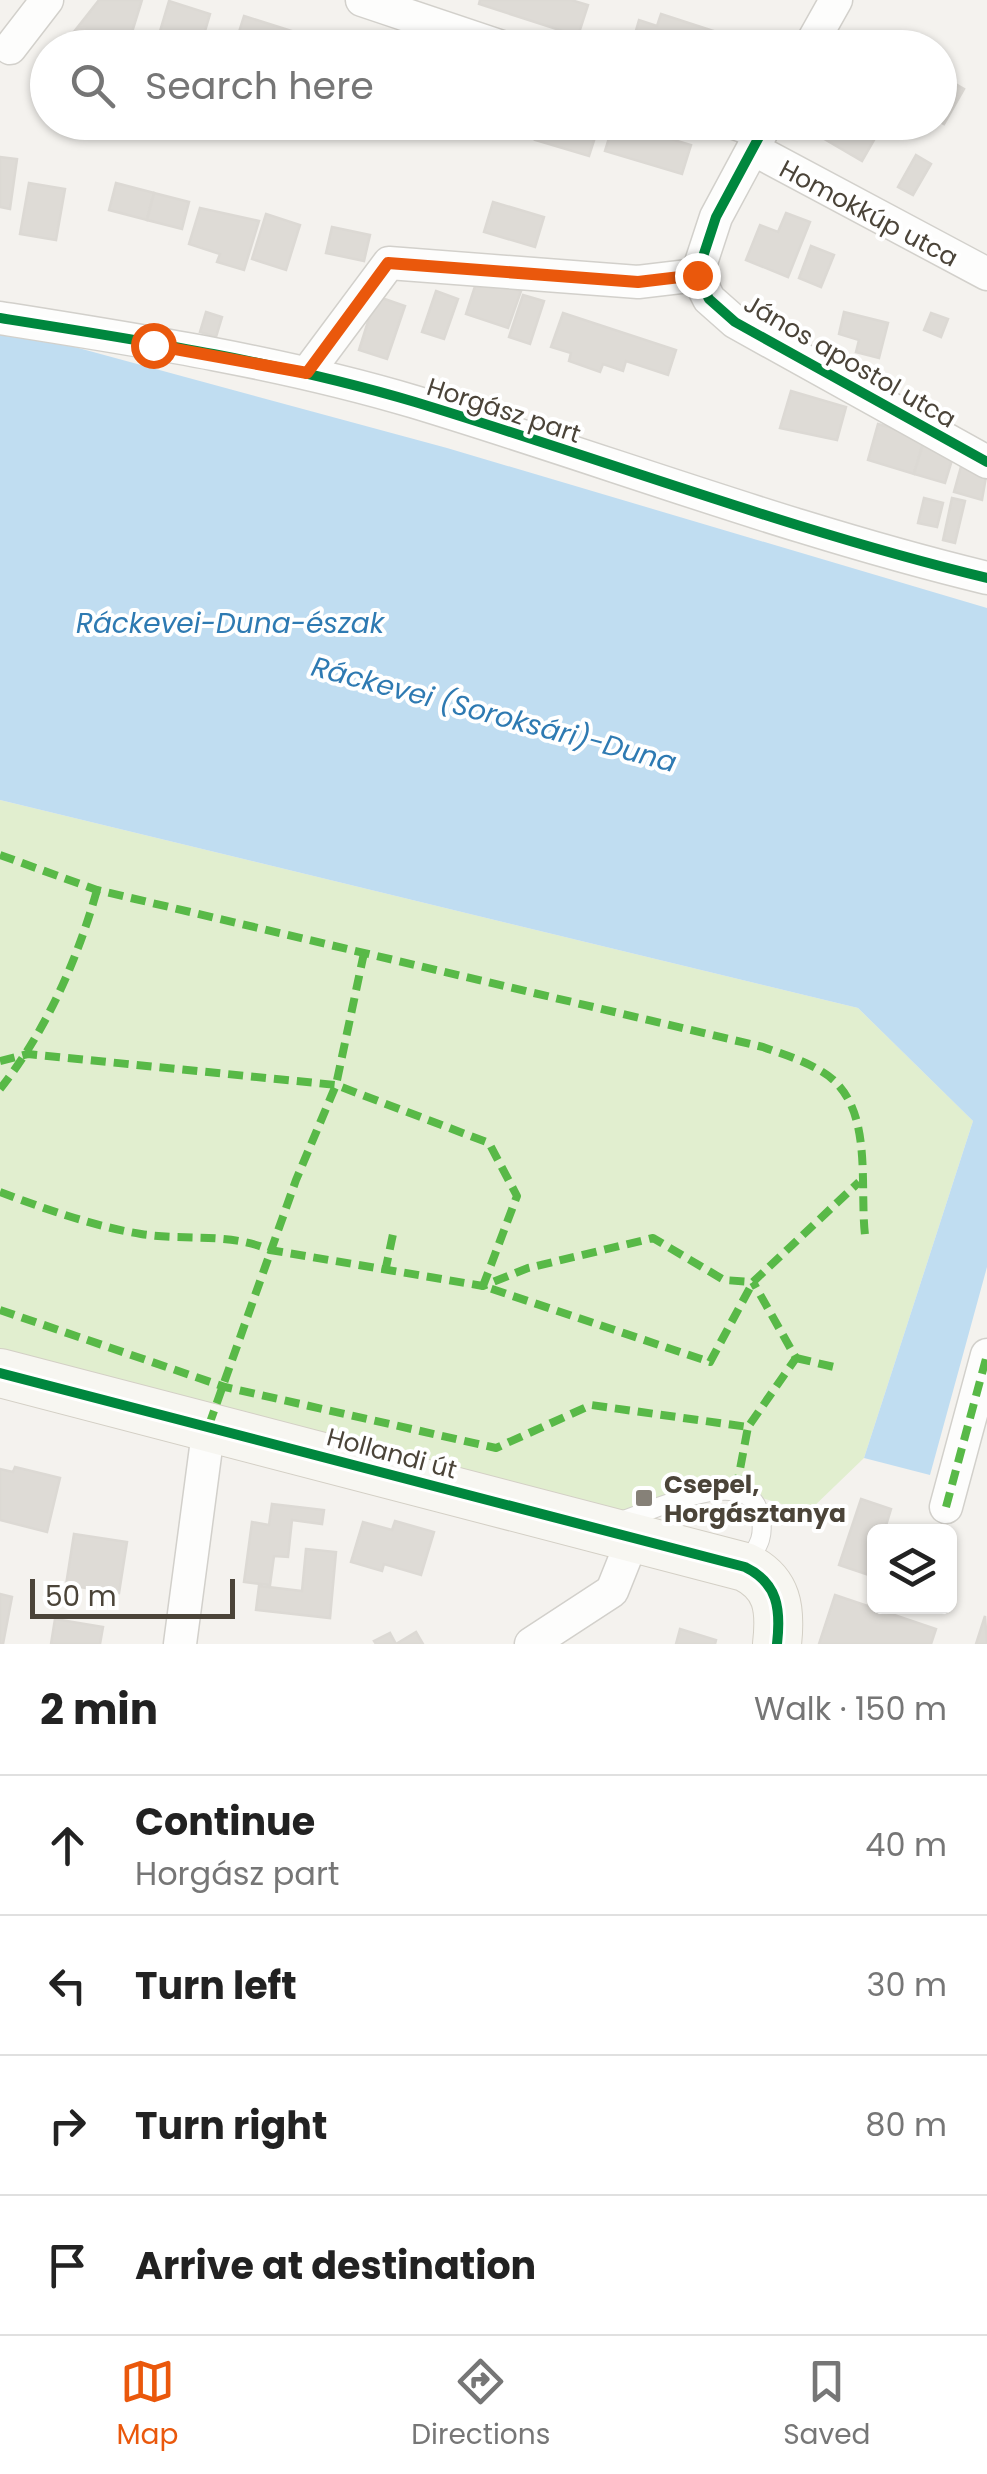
<!DOCTYPE html>
<meta charset="utf-8">
<style>
:root{--surface:#fff;--page:#f2f2f2;--text:#222;--muted:#767676;--line:#e0e0e0;--accent:#ea580c}
body{margin:0;font-family:Poppins,sans-serif;background:var(--page);color:var(--text)}
.controls{position:absolute;right:30px;bottom:30px;display:grid;overflow:hidden;border-radius:15px;box-shadow:0 2px 8px #0004}
.controls button{width:90px;height:90px;display:grid;place-items:center;padding:0;border:0;border-bottom:2px solid var(--line);background:var(--surface);color:var(--text);font:50px sans-serif}
.scale{position:absolute;left:30px;bottom:25px;width:205px;box-sizing:border-box;padding-left:10px;border:5px solid #4b4439;border-top:0;font-size:28px;line-height:35px;white-space:nowrap;color:#4b4439;-webkit-text-stroke:8px #fff;paint-order:stroke}
.stop{position:absolute;width:30px;height:30px;margin:-22px;border:8px solid #ea580c;border-radius:50%;background:#fff}
.stop.end{background:#ea580c;border-color:#fff;box-shadow:0 2px 10px #0008}
.list{margin:0;padding:0;list-style:none}
h2{display:flex;justify-content:space-between;align-items:center;height:130px;margin:0;padding:0 40px;font-size:42px}
h2 small{font-size:32px;font-weight:400;color:var(--muted)}
.list li{display:grid;grid-template-columns:65px 1fr auto;gap:30px;align-items:center;box-sizing:border-box;height:140px;padding:0 40px;border-top:2px solid var(--line)}
.list b{display:block;font-size:38px;white-space:nowrap}
.list p{margin:0;font-size:32px;white-space:nowrap;color:var(--muted)}
.list em{font-size:32px;font-style:normal;color:var(--muted)}
.icon{flex:none;width:55px;height:55px;fill:none;stroke:currentColor;stroke-width:2;stroke-linecap:round;stroke-linejoin:round}
.map{position:relative;flex:none;width:987px;height:1644px;overflow:hidden}
.search{position:absolute;background:var(--surface);box-shadow:0 2px 8px #0004;left:30px;right:30px;top:30px;height:110px;display:flex;align-items:center;gap:25px;box-sizing:border-box;padding:0 35px;border-radius:55px;color:var(--muted);font-size:38px}
.sheet{height:690px;background:var(--surface)}
nav{display:flex;justify-content:space-around;align-items:center;box-sizing:border-box;height:140px;border-top:2px solid var(--line);background:var(--surface);font-size:28px;color:var(--muted)}
nav a{display:grid;justify-items:center;gap:5px}
nav .on{color:var(--accent)}
.map>svg:first-child{display:block}
.green{fill:#e1eecf}
.water{fill:#c0ddf1}
.building{fill:#dedbd6;stroke:#dcd9d4;stroke-width:2.5}
.lines{fill:none;stroke-linecap:round;stroke-linejoin:round}
.lane-casing{stroke:#d2d0cb;stroke-width:20}
.street-casing{stroke:#d2d0cb;stroke-width:35}
.secondary-casing{stroke:#d3cfc5;stroke-width:50}
.lane{stroke:#fdfdfc;stroke-width:18}
.street{stroke:#fdfdfc;stroke-width:32}
.secondary{stroke:#f7f6f1;stroke-width:48}
.quiet{stroke:#58b947;stroke-width:8;stroke-dasharray:15 8;stroke-linecap:butt}
.cycleway-casing{stroke:#fff;stroke-width:16}
.cycleway{stroke:#00873e;stroke-width:10}
.route{stroke:#ea580c;stroke-width:12}
.poi-dot{fill:#868178;stroke:#fff;stroke-width:4}
.labels{text-anchor:middle;stroke-width:8;stroke-linejoin:round;paint-order:stroke}
.street-label{font-size:25px;fill:#4b4439;stroke:#fff}
.poi-label{font-size:25px;font-weight:bold;fill:#4b4439;stroke:#fff;text-anchor:start}
.water-label{font-size:28px;font-style:italic;fill:#2e7ab2;stroke:#fff}
</style>
<div class="map">
<svg width="987" height="1644" viewBox="0 0 987 1644">
<rect width="100%" height="100%" fill="#f4f2ee"/>
<polygon class="green" points="0,800 858,1008 973,1121 864,1458 808,1512 736,1490 602,1528 0,1373"/>
<polygon class="water" points="0,335 49,340 447,448 987,608 987,1267 930,1475 864,1458 973,1121 858,1008 0,800"/>
<g class="building">
<polygon points="99,0 142,0 128,45 92,48 73,33"/>
<polygon points="480,0 571,0 588,5 578,36 479,4"/>
<polygon points="169,1 210,14 200,48 155,48"/>
<polygon points="661,14 726,35 722,46 726,48 631,48 639,20 657,26"/>
<polygon points="244,16 295,32 290,48 234,48"/>
<polygon points="940,75 964,89 944,124 940,122"/>
<polygon points="540,122 580,122 598,128 589,156 535,140"/>
<polygon points="614,122 691,145 682,174 605,151"/>
<polygon points="829,122 859,122 878,133 862,161 821,137"/>
<polygon points="916,155 931,164 913,195 898,187"/>
<polygon points="0,157 17,159 10,209 0,207"/>
<polygon points="29,183 65,189 56,240 20,234"/>
<polygon points="116,183 154,193 147,220 109,210"/>
<polygon points="154,193 189,202 182,229 147,220"/>
<polygon points="493,202 544,217 535,247 484,232"/>
<polygon points="200,208 259,221 244,270 217,262 220,254 189,244"/>
<polygon points="786,213 810,222 788,277 746,260 760,225 778,232"/>
<polygon points="266,214 300,225 286,270 252,259"/>
<polygon points="332,227 370,235 364,261 326,253"/>
<polygon points="811,246 834,255 821,287 799,278"/>
<polygon points="478,277 521,291 508,328 466,314"/>
<polygon points="436,291 458,299 444,339 422,332"/>
<polygon points="523,295 544,301 530,344 509,337"/>
<polygon points="376,296 405,306 387,359 359,350"/>
<polygon points="206,312 222,317 216,337 200,332"/>
<polygon points="844,312 888,323 879,358 856,352 859,340 839,334"/>
<polygon points="563,313 676,350 668,375 626,361 623,371 603,364 600,372 569,361 571,353 551,347"/>
<polygon points="931,313 948,319 941,337 924,330"/>
<polygon points="791,391 846,407 837,440 780,428"/>
<polygon points="878,424 925,437 914,474 868,460"/>
<polygon points="925,437 956,447 945,483 914,474"/>
<polygon points="962,463 987,471 982,500 954,492"/>
<polygon points="924,498 943,503 937,527 918,523"/>
<polygon points="952,498 965,501 955,543 943,540"/>
<polygon points="15,1467 60,1478 47,1532 0,1520 0,1469 13,1472"/>
<polygon points="861,1499 891,1509 884,1532 874,1532 869,1575 839,1565"/>
<polygon points="272,1504 324,1510 322,1524 292,1520 288,1557 274,1556 270,1585 244,1582 252,1522 269,1525"/>
<polygon points="395,1521 434,1532 421,1575 384,1564 382,1571 351,1562 363,1522 392,1530"/>
<polygon points="74,1534 127,1542 119,1593 66,1585"/>
<polygon points="306,1549 336,1552 330,1618 256,1610 259,1586 302,1591"/>
<polygon points="0,1594 12,1597 3,1644 0,1644"/>
<polygon points="835,1595 936,1629 931,1644 819,1644"/>
<polygon points="985,1616 987,1644 976,1644"/>
<polygon points="55,1619 103,1627 100,1644 51,1644"/>
<polygon points="680,1629 716,1640 715,1644 676,1644"/>
<polygon points="416,1632 423,1644 376,1644 374,1641 390,1633 396,1644"/>
</g>
<g class="lines">
<g class="lane-casing">
<path id="lane" d="M621 1521C651 1511 742 1466 758 1509 767 1534 759 1546 745 1566"/>
</g>
<g class="street-casing">
<g id="street">
<polyline points="362,0 505,48"/>
<polyline points="10,48 47,0"/>
<polyline points="809,48 836,0"/>
<polyline points="731,122 761,132"/>
<polyline points="767,122 716,217 697,275 709,299 735,322 987,462"/>
<polyline points="753,149 987,274"/>
<path d="M0 318C139 340 281 362 415 402 606 460 793 531 987 578"/>
<polyline points="307,373 389,263 638,282 697,275"/>
<polyline points="946,1507 987,1355"/>
<polyline points="180,1644 209,1425"/>
<polyline points="531,1644 612,1591 634,1536"/>
</g>
</g>
<g class="secondary-casing">
<path id="secondary" d="M0 1373 745 1567C778 1583 781 1609 777 1644"/>
</g>
<use href="#lane" class="lane"/>
<use href="#street" class="street"/>
<use href="#secondary" class="secondary"/>
<g class="quiet">
<path d="M0 855 97 890 763 1047C782 1054 803 1060 821 1071 875 1102 859 1182 865 1235"/>
<polyline points="0,1061 28,1054 336,1085 489,1143 517,1196 483,1286 710,1362 753,1282"/>
<path d="M0 1089C46 1031 77 961 97 890"/>
<path d="M0 1192C45 1209 93 1226 141 1234 185 1241 229 1232 270 1250L483 1286 528 1268 653 1238 724 1280 753 1282 859 1182"/>
<polyline points="385,1272 393,1234"/>
<polyline points="0,1310 225,1387 496,1448 591,1405 748,1427 796,1358 753,1282"/>
<polyline points="796,1358 834,1367"/>
<polyline points="209,1425 296,1180 336,1085 364,953"/>
<polyline points="736,1490 748,1427"/>
<polyline points="946,1507 987,1355"/>
</g>
<g class="cycleway-casing">
<g id="cycleway">
<polyline points="767,122 716,217 697,275 709,299 735,322 987,462"/>
<path d="M0 318C139 340 281 362 415 402 606 460 793 531 987 578"/>
<path d="M0 1373 745 1567C778 1583 781 1609 777 1644"/>
</g>
</g>
<use href="#cycleway" class="cycleway"/>
</g>
<g class="lines">
<polyline class="route" points="153,345 307,373 388,263 638,282 697,275"/>
</g>
<rect class="poi-dot" x="634" y="1488" width="20" height="20" rx="5"/>
<g class="labels">
<g class="street-label">
<text transform="translate(869 213) rotate(28)" y="9">Homokkúp utca</text>
<text transform="translate(850 361) rotate(30)" y="9">János apostol utca</text>
<text transform="translate(504 410) rotate(18)" y="9">Horgász part</text>
<text transform="translate(392 1453) rotate(15)" y="9">Hollandi út</text>
</g>
<g class="poi-label">
<text x="664" y="1493">Csepel,<tspan x="664" dy="29">Horgásztanya</tspan></text>
</g>
<g class="water-label">
<text x="230" y="633">Ráckevei-Duna-észak</text>
<text transform="translate(494 714) rotate(15)" y="10">Ráckevei (Soroksári)-Duna</text>
</g>
</g>
</svg>
<div class="controls">
<button><svg class="icon" aria-label="layers" viewBox="0 0 24 24"><path d="M12 4l9 5-9 5-9-5zM3 14l9 5 9-5"/></svg></button>
</div>
<div class="scale">50 m</div>
<div class="stop" style="left:153px;top:345px"></div>
<div class="stop end" style="left:697px;top:275px"></div>
<div class="search"><svg class="icon" aria-label="search" viewBox="0 0 24 24"><circle cx="10" cy="10" r="6"/><path d="M15 15l6 6"/></svg>Search here</div>
</div>
<section class="sheet">
<h2>2 min<small>Walk · 150 m</small></h2>
<ul class="list">
<li><svg class="icon" aria-label="ahead" viewBox="0 0 24 24"><path d="M12 20V5M6 11l6-6 6 6"/></svg><div><b>Continue</b><p>Horgász part</p></div><em>40 m</em></li>
<li><svg class="icon" aria-label="left" viewBox="0 0 24 24"><path d="M17 20v-9H6M10 6l-5 5 5 5"/></svg><div><b>Turn left</b></div><em>30 m</em></li>
<li><svg class="icon" aria-label="right" viewBox="0 0 24 24"><path d="M7 20v-9h11M14 6l5 5-5 5"/></svg><div><b>Turn right</b></div><em>80 m</em></li>
<li><svg class="icon" aria-label="arrive" viewBox="0 0 24 24"><path d="M6 21V4h12l-3 4 3 4H6"/></svg><div><b>Arrive at destination</b></div></li>
</ul>
</section>
<nav>
<a class="on"><svg class="icon" aria-label="map" viewBox="0 0 24 24"><path d="M3 6l6-2 6 2 6-2v14l-6 2-6-2-6 2zM9 4v14M15 6v14"/></svg>Map</a>
<a><svg class="icon" aria-label="directions" viewBox="0 0 24 24"><path d="M12 3l9 9-9 9-9-9zM9 14v-3h6M13 9l2 2-2 2"/></svg>Directions</a>
<a><svg class="icon" aria-label="saved" viewBox="0 0 24 24"><path d="M7 4h10v16l-5-4-5 4z"/></svg>Saved</a>
</nav>
